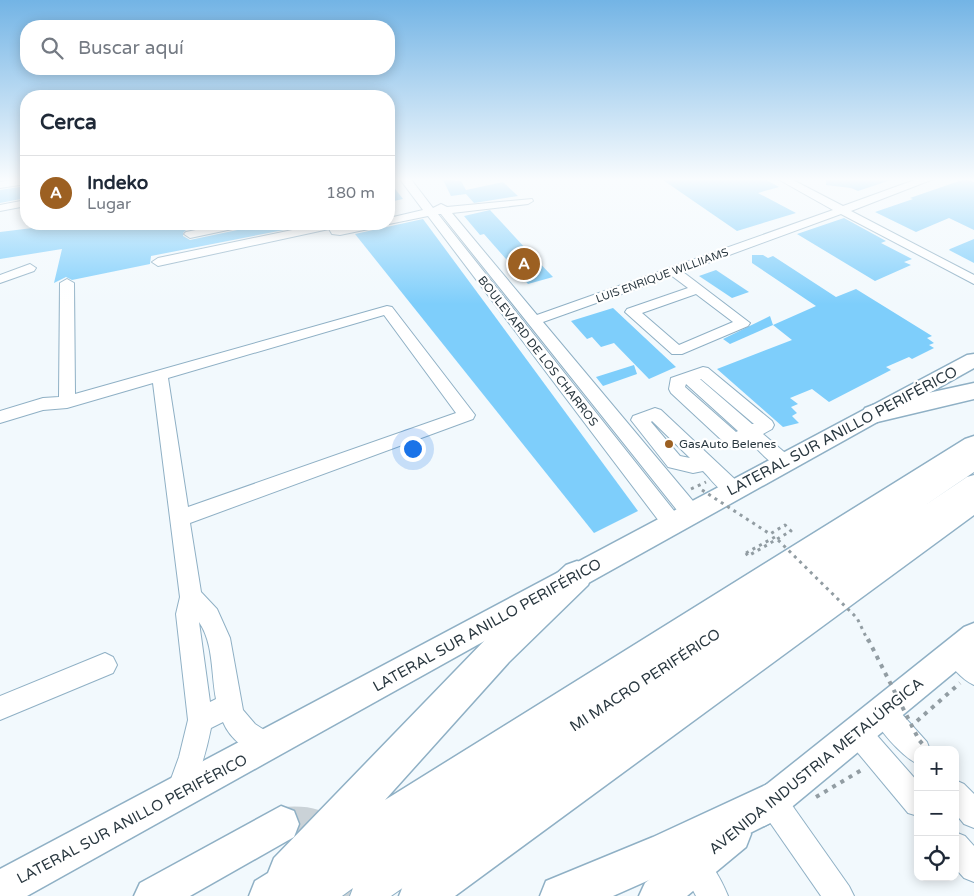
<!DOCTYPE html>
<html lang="es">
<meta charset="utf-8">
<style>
:root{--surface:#fff;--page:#f6f6f7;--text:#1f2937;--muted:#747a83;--line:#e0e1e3;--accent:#9c6022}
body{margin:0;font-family:"Varela Round",sans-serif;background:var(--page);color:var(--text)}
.controls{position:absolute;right:15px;bottom:15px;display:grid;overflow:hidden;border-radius:10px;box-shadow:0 2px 12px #0003}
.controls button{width:45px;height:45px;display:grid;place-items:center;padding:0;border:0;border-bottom:1px solid var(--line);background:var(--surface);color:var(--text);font:25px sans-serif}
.you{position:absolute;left:412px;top:448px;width:18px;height:18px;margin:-12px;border:4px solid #fff;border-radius:50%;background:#1a73e8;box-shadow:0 0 0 8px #1a73e833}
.badge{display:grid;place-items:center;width:32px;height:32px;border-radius:50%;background:var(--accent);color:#fff;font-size:16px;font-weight:700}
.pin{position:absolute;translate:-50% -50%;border:2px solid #fff;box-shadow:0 1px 5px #0006}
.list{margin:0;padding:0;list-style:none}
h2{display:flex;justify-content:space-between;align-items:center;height:65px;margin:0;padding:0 20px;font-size:21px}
h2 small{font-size:16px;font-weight:400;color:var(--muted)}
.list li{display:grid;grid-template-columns:32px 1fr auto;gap:15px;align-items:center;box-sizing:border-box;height:75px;padding:0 20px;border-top:1px solid var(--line)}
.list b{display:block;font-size:19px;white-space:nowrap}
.list p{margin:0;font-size:16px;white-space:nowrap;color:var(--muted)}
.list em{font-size:16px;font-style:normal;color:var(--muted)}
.icon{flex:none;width:28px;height:28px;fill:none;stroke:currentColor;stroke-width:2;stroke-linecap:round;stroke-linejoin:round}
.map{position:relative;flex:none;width:974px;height:896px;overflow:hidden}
.search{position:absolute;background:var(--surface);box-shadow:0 2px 12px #0003;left:20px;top:20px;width:375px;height:55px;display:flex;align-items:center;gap:12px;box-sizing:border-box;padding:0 18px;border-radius:20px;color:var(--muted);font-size:19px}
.panel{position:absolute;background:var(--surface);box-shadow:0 2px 12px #0003;left:20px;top:90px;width:375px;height:140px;border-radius:20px}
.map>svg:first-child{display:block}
.building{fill:#7ecefb}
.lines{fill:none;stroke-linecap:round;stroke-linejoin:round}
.major-tunnel{stroke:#cad2d7;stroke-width:33;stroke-dasharray:33 17;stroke-linecap:butt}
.minor-casing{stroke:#8fb0c5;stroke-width:2}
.major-casing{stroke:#8fb0c5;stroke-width:3}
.highway-casing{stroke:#8fb0c5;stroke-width:3}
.path-far1{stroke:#929da3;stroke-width:3;stroke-dasharray:3 4.5;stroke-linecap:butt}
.path{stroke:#929da3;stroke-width:4;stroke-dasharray:4 5.5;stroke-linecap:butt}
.minor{fill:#fff;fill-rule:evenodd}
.major{fill:#fff;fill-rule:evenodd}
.highway{fill:#fff;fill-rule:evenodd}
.path-bridge-far1{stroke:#929da3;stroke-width:3;stroke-dasharray:3 4.5;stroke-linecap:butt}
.path-bridge{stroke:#929da3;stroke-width:4;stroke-dasharray:4 5.5;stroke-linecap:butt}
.poi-dot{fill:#9c6022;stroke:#fff;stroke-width:2}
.labels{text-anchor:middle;stroke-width:4.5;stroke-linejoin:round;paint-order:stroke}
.far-street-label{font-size:11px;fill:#2a3840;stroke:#fff}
.street-label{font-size:12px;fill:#2a3840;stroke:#fff}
.poi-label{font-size:12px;fill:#2a3840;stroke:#fff;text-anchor:start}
.near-street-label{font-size:15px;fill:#2a3840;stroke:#fff}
</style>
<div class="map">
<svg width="974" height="896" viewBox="0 0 974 896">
<rect width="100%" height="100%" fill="#f2f9fd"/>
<g class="building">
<polygon points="453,178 455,181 461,181 466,190 503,182 518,196 474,203 466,194 451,196 443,180"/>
<polygon points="660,178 763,178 779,187 758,193 796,213 737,231"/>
<polygon points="826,178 891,178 891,180 858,191 851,188 826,185"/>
<polygon points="965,179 974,182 974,230 949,218 916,232 875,212 913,199 910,198"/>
<polygon points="389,181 403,199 389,202"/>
<polygon points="26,186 26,198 0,203 0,190"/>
<polygon points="490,210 527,250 553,277 528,284 484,234 480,235 464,216"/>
<polygon points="844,218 886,241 881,243 912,259 904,262 911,265 875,281 797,234"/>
<polygon points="423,219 488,307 638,511 594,533 355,234"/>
<polygon points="65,224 203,224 203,227 186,230 183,233 183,236 190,240 242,229 250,224 289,224 289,229 151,256 150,264 72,280 66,277 54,283 62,249 0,259 0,232"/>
<polygon points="974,239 974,263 949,250 950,249"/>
<polygon points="752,255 763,255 768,258 773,256 836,297 856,289 932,336 927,338 934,343 929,345 934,348 912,359 909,357 886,367 891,370 829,402 812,389 790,398 798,404 791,407 797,413 792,416 799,423 783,427 717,369 792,340 773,325 816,306 752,263"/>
<polygon points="716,270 749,292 732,298 699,276"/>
<polygon points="613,308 676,367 649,379 614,343 601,347 592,337 587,339 571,321"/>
<polygon points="770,316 773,325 730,344 723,339"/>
<polygon points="634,365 637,374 603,386 596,377"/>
</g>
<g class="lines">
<path class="major-tunnel" d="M281 824C334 817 346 849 348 896"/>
<g class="minor-casing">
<g id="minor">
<polygon points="26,178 26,184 0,188 0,182"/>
<path d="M399 178H410L433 208 441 204 447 207 532 199 533 201 528 204 452 213 537 315 833 210 776 178H789L843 206 920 178H936L851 211 974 275V284L841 214 683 272 750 323 748 326 682 354H672L625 312 627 309 688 288 672 276 543 322 698 507 701 513 698 519 691 521 684 519 441 214H438L679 517 682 523 679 529 672 531 665 529 428 216 389 224H386H389V218L423 210ZM696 294 733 322 679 345 642 313Z"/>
<polygon points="26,200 26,206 0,211 0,205"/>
<polygon points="225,224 248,224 242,227 190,238 184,234 186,232"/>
<polygon points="321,224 342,224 340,228 363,224 385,224 383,226 340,235 332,234 329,229 158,266 152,262 158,258"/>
<polygon points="30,264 36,268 34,271 0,283 0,275"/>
<path d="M67 279 74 283 75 394 387 306 392 307 475 415 473 419 190 523 201 592 217 609 230 638 243 710 255 724 275 737 279 746 275 755 266 759C248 751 231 741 223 722L211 728C206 753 199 776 189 799L180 803 171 799 167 790 179 757 188 720 176 614 180 597 153 383 67 408 43 410 0 423V411L43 398 59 397 60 283ZM384 315 456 413 188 507 168 378ZM199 622C214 644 211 674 216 699L210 702Z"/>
<path d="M703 367 708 368 772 421 774 425 772 429 763 434 790 457 793 462 790 467C775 472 760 451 749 441L734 448 728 446 671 393 669 389 671 378ZM700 379H701L754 424H752ZM686 384 738 431 736 432 685 387Z"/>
<path d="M655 408 661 410 741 485 743 490 741 495C725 501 713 481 703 471L693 473 668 467 631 420 633 416ZM652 421 690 458 680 456 651 422Z"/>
<polygon points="974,456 974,472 921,508 967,477 974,475 974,492 391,896 350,896 353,888 342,896 301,896 306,886 968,458"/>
<path d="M955 640 963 644 974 656V685C961 679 949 665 943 652L947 644Z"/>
<polygon points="105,653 113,657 117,665 113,673 0,720 0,696"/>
<path d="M882 699 891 702 927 742 930 750H918V764C902 757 876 727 870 711L873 702Z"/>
<polygon points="857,719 866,723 918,782 918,816 908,813 848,741 844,732 848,723"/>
<polygon points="955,780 964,784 974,794 974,828 964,824 955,813"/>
<polygon points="772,787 782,791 849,886 854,896 821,896 762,811 758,801 762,791"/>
<polygon points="955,832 965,836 974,846 974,882 964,878 955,868"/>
<path d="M694 852C711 859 721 879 728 896H696L680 866 684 856Z"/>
</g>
</g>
<g class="major-casing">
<g id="major">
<polygon points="974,354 974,368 27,896 0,896 0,869 967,355"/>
<polygon points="974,623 974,656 776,820 764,826 752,820 746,808 752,796 964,627"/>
<polygon points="281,806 294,811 299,824 294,837 190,896 134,896 140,883"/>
<polygon points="733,816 746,821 751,834 746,847 687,896 639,896 645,883 720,821"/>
</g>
</g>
<g class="highway-casing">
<g id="highway">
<polygon points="974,383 974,399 873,423 865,420 861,414 865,408 873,405"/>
<polygon points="974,436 974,459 308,896 249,896 255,881 268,873 274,858 486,639 566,565 577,561 588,565 592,575 588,585 509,662 385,800 965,439"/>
<polygon points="974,489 974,515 455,896 399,896 405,881 964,492"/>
<polygon points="772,782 786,787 791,801 786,815 708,854 613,896 540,896 546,881 653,837"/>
</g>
</g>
<polyline class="path-far1" points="691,489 706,482"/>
<g class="path">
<polyline points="917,721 960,683"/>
<polyline points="816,797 865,768"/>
</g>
<use href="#minor" class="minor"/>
<use href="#major" class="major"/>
<use href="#highway" class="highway"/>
<g class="path-bridge-far1">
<polyline points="702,490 770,534 785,525 791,531 748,556 746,553"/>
<polyline points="746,553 775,537 857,618 868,641"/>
</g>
<polyline class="path-bridge" points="868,639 919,740 928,750"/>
</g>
<linearGradient id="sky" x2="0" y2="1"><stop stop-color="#73b4e5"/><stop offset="0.59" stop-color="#f9fcfe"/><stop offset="1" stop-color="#f9fcfe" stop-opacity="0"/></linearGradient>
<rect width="974" height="304" fill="url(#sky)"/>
<circle class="poi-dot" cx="669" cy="444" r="5"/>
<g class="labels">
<g class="far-street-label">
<text transform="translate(662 275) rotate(-20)" y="4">LUIS ENRIQUE WILLIIAMS</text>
</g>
<g class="street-label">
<text transform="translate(538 351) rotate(52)" y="4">BOULEVARD DE LOS CHARROS</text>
</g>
<g class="poi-label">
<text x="679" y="448">GasAuto Belenes</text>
</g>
<g class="near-street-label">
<text transform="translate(842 431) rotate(-28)" y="5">LATERAL SUR ANILLO PERIFÉRICO</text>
<text transform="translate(487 625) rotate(-29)" y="5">LATERAL SUR ANILLO PERIFÉRICO</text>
<text transform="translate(645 680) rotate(-33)" y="5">MI MACRO PERIFÉRICO</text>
<text transform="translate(816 766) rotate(-39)" y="5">AVENIDA INDUSTRIA METALÚRGICA</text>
<text transform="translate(132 819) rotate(-28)" y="5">LATERAL SUR ANILLO PERIFÉRICO</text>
</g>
</g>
</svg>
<div class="controls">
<button>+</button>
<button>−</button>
<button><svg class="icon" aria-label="locate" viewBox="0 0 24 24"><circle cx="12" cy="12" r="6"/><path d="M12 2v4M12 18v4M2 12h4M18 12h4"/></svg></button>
</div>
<div class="you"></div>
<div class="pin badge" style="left:524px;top:264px">A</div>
<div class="search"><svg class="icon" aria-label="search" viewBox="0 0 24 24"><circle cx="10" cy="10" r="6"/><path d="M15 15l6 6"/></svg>Buscar aquí</div>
<section class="panel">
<h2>Cerca<small></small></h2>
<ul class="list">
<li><span class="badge">A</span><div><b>Indeko</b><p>Lugar</p></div><em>180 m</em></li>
</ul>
</section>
</div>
